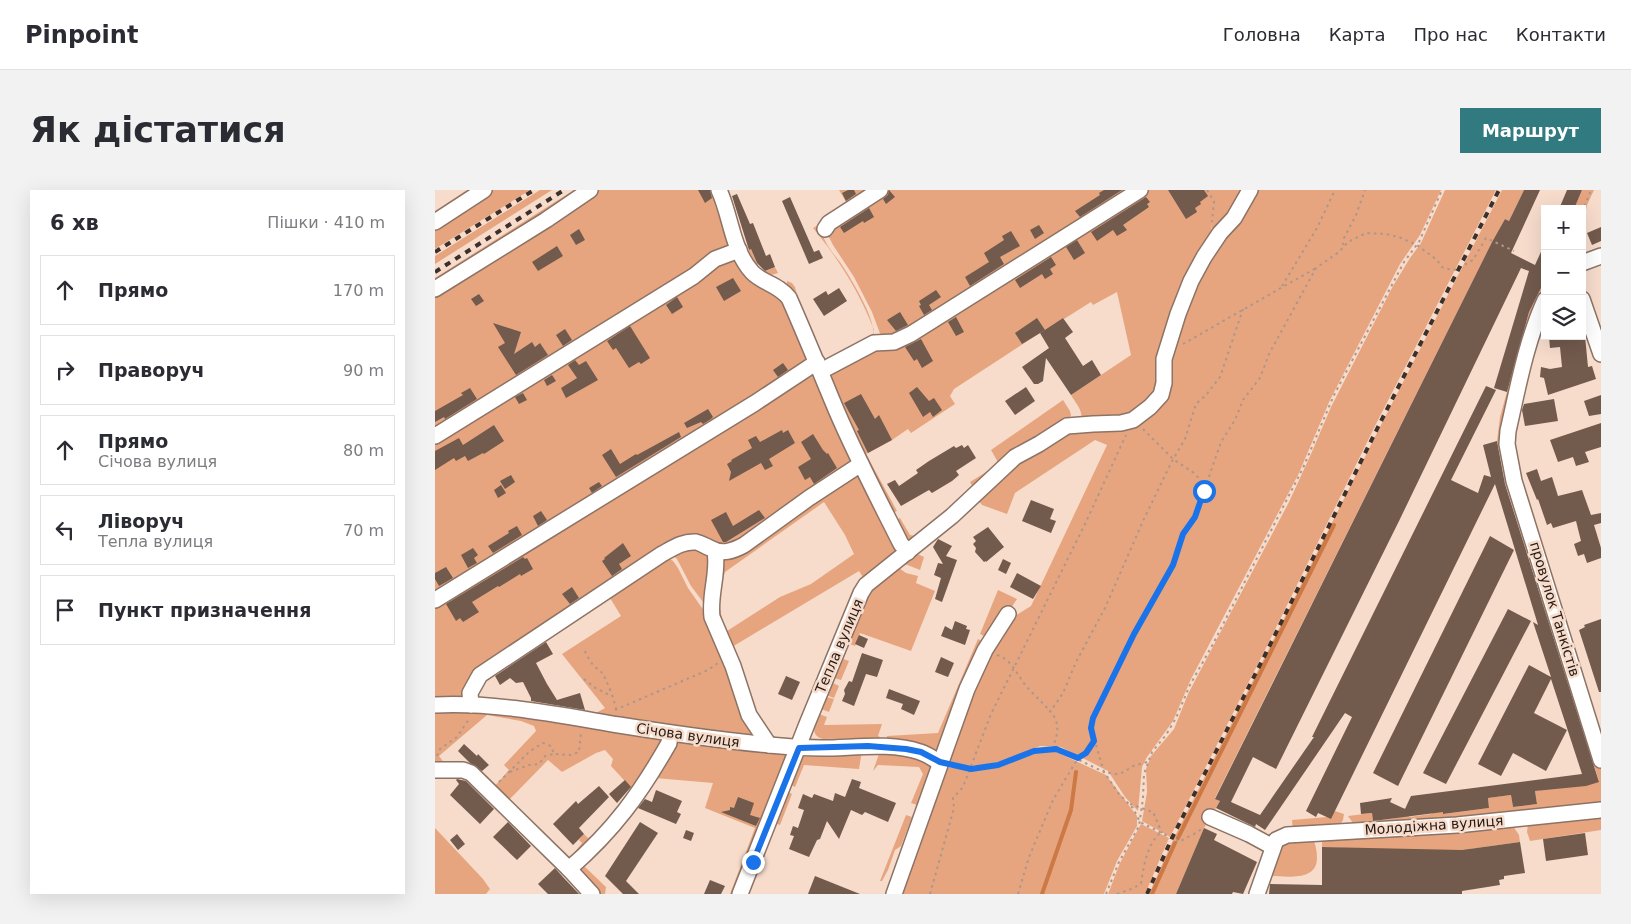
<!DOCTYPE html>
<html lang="uk">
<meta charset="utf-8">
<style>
:root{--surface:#fff;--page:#f2f2f3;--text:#2b2b33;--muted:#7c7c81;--line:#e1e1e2;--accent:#317a7f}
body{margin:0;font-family:"DejaVu Sans",sans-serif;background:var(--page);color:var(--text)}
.controls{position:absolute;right:15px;top:15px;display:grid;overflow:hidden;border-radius:0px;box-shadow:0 5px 20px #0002}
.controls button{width:45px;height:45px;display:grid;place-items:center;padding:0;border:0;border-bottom:1px solid var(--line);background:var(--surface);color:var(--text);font:25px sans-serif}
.stop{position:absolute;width:15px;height:15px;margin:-11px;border:4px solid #1a73e8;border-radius:50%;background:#fff}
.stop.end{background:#1a73e8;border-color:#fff;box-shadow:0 1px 5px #0008}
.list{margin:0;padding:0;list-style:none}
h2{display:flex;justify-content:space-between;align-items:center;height:65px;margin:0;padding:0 20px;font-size:21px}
h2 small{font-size:16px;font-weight:400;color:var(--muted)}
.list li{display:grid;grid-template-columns:32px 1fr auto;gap:15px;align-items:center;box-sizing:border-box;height:70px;margin:0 10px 10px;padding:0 10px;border:1px solid var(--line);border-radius:0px}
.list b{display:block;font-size:19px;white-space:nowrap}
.list p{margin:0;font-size:16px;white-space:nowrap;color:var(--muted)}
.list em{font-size:16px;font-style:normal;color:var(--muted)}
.icon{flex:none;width:28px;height:28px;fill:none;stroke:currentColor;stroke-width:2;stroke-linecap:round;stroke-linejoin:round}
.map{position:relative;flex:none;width:1166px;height:704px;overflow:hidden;border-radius:0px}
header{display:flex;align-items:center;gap:30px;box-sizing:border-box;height:70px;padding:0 25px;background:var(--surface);border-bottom:1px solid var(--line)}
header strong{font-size:24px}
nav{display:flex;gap:28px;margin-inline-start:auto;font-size:18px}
.intro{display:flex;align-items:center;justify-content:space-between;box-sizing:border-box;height:120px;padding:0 30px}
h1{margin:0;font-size:35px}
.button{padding:12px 22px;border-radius:0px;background:var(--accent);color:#fff;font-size:18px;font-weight:700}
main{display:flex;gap:30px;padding:0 30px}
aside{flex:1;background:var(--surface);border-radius:0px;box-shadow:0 5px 20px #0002}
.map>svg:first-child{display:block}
.green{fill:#e7a57f;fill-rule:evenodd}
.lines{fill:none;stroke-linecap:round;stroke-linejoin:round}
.stream{stroke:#cc7945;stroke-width:4}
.building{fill:#725a4d}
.minor-casing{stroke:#8c7365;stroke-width:18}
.path{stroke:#ab978b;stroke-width:2;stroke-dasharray:2.5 4;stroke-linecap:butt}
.minor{stroke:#fff;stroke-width:15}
.rail{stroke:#3c302a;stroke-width:4;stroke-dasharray:6 6;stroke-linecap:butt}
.route{stroke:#1a73e8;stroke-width:6}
.labels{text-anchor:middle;stroke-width:5;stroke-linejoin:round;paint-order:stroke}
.street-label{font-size:14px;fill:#251b16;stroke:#f7dccc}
</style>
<header>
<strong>Pinpoint</strong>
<nav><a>Головна</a><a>Карта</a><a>Про нас</a><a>Контакти</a></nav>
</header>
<div class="intro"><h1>Як дістатися</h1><a class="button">Маршрут</a></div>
<main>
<aside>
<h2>6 хв<small>Пішки · 410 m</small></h2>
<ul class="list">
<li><svg class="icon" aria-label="ahead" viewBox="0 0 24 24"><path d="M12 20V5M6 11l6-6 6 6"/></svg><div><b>Прямо</b></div><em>170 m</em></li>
<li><svg class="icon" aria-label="right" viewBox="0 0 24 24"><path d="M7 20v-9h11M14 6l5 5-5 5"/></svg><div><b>Праворуч</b></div><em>90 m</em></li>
<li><svg class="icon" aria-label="ahead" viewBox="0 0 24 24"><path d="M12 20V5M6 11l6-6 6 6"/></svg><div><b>Прямо</b><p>Січова вулиця</p></div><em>80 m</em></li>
<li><svg class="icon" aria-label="left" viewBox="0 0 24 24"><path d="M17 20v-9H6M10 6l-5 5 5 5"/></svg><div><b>Ліворуч</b><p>Тепла вулиця</p></div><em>70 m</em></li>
<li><svg class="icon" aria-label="arrive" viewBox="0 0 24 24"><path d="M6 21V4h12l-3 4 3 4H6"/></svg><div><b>Пункт призначення</b></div></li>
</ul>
</aside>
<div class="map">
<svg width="1166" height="704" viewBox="0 0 1166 704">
<rect width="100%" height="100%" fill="#f7dccc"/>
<g class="green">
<polygon points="32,0 95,0 0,59 0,21"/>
<polygon points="105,0 117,0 0,74 0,66"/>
<polygon points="139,0 151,0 0,97 0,88"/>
<polygon points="160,0 280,0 298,55 0,243 0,102"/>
<polygon points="290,0 306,38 305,39 313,60 316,59 326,83 340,77 343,83 333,86 318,80"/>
<path d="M404 0H442C429 8 388 28 387 42 390 56 402 67 409 78 418 92 443 133 438 148L390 177 386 176 352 96V91L357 93 360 97 365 117 380 159 388 174 437 146 439 140C425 103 403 68 378 38L414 17Z"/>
<polygon points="449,0 701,0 484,137 447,149 437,122 419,87 398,55 392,43"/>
<path d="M709 0H813L778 42 776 34 778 47 727 192 700 227 646 232C649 221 641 214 636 205L696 165 682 102 658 115 656 112 629 129 628 128 519 199 515 206 520 214 476 243 473 239 457 250 431 264 462 321 455 324 392 184Z"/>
<polygon points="818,0 1006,0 985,45 965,74 895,210 864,283 756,489 738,531 712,567 707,577 703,621 690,607 673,581 626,557 605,556 567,571 548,575 534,576 511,571 523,529 573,430 596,416 672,255 660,250 580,303 572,324 547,315 541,307 581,270 633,238 713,224 733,170 748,117"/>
<polygon points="1010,0 1061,0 942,232 828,464 735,647 707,631 712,602 711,579 716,566 739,539 753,504 854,312 876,264 896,217 958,96 975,68 986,53"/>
<polygon points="1067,0 1089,0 1074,31 1070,29 1057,52 780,608 785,611 769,638 741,704 714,704 738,650 946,235"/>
<polygon points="1147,0 1159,0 1152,15 1147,41 1147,19 1139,19"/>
<polygon points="291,69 300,70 353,115 375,170 0,408 0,249"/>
<polygon points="1110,90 1110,105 1071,241 1166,577 1166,615 920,636 913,626 937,623 938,631 961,628 961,620 972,618 974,627 996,624 1007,614 1009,624 1054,618 1053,608 1076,605 1078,617 1102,614 1100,601 1164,591 1069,289 1070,286 1062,251 1065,227 1094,122"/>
<polygon points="379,179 421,271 295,358 260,349 47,481 32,512 0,512 0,413"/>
<polygon points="628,210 635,221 636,225 631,235 539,299 535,292 564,274 556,260"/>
<path d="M425 280 463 355 462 364 431 392 424 381 292 460 279 428 283 382 290 365ZM389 312 410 345 419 364 376 394 345 407 292 441C282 420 283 403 290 382Z"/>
<polygon points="465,328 475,345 480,346 500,330 501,334 470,353 460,331"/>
<polygon points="250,355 276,364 274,420 256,396 242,369 236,364"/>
<polygon points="478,362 489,367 485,380 465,372"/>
<polygon points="232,367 238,371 243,378 253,398 276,431 327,550 161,528 161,523 170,518 127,464 186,426 172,403"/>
<polygon points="461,376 471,383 483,386 481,393 500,401 476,461 425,443 420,456 409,452 431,402"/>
<polygon points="563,400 582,409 555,449 545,444"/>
<polygon points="543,449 552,454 502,564 452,552 452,546 503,543"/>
<polygon points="403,467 414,471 406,490 399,488"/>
<polygon points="396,492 404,496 399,508 391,505"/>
<polygon points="391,507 399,509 394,522 386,519"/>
<path d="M30 518C95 523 159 533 223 545L228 551C217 581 170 658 139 663L147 653 144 650 149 644 153 648C160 646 163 641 170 638L198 600 176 576 178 569 170 560 161 563 127 582 113 570 71 613 56 598H58L74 580 69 575 101 541 99 536 86 531 52 525 4 566 10 574 6 579 0 578V523L13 519Z"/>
<path d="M384 524 392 527 389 535 447 534 443 546 445 547 443 550 433 548 388 549C374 545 380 534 384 524Z"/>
<polygon points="244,551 354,561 302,704 295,704 320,638 270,618 278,593 220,588 237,556"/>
<polygon points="427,561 424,579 369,575 360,597 356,595 363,568 371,562"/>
<polygon points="619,561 671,585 702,626 702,636 682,671 669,704 464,704 511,577 535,580 553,579 563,577 599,562"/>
<polygon points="447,562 490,570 495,576 496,583 482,615 476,613 488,584 484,577 443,575 438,581 444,564"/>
<polygon points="353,602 357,604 345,635 342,634 350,614 349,613"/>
<polygon points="900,621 909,624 908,630 905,635 858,641 857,630 892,627"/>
<polygon points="1166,624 1166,640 1095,651 1092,642 1093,633"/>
<polygon points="471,625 477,627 466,656 460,660 453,680 447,691 445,691"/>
<polygon points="706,634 734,648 710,704 673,704 685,673"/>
<polygon points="1078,636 1084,645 1085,652 1035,659 1027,663 887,657 887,649"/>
<polygon points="0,638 48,689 55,699 51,704 0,704"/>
<path d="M878 649C881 656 882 661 882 669 881 692 850 686 835 686L844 653Z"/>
<polygon points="149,676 171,697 170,704 161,704 144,683 145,677"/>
</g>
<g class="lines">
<g class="stream">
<polyline points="743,648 899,335"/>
<polyline points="607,704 636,620 641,582"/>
<polyline points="717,704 740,653"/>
</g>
</g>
<g class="building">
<polygon points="263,0 275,0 277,8 270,13"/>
<polygon points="413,0 419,0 421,4 411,11 407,3"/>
<polygon points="454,0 460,7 451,14 448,9 453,5"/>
<polygon points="669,0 687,0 645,27 640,21 665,5 664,3"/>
<polygon points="733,0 769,0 773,6 765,12 766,14 760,18 762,22 751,29"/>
<polygon points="1089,0 1105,0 1076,63 1100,75 1110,53 1110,90 1094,122 1072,202 1059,198 1094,81 1086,78 965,329 841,579 818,567 796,612 825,625 879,547 877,547 1051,196 1061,200 1016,290 1043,303 1049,285 1056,287 1048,255 1062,251 1070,294 1164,592 1151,596 1100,601 1102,614 1078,617 1076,605 1053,608 1054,618 1008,624 1008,622 938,631 937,623 926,624 925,613 957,608 955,612 970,619 976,606 1147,584 1116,489 1099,523 1132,540 1111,581 1078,563 1066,586 1043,574 1094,475 1116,487 1098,432 1103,435 1060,294 896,629 883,623 881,627 871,621 917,527 910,523 830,640 821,634 820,637 781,618 785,611 780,609 1057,52 1070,29 1074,31"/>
<polygon points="1132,0 1147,0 1139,19 1124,19"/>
<polygon points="302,4 315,34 318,33 331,66 335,64 340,77 330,81 322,73 316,59 314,60 297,6"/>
<polygon points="355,7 379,62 384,60 388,68 374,74 347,11"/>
<polygon points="711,7 715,12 712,14 714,17 688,35 692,40 682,46 678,40 662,51 656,42"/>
<polygon points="434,18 439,27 429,33 428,31 409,43 405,37"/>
<polygon points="604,35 609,43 600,49 595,40"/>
<polygon points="1166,37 1166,51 1157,55 1152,43"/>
<polygon points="144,39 150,50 141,55 135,45"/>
<polygon points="576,41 585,56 565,67 569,74 535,96 530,87 554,72 549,63 569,50 567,46"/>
<polygon points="642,50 650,63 639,70 631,57"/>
<polygon points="122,56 128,66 103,81 97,72"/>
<polygon points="616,67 621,75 615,79 618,84 610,89 607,84 585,98 580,90"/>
<polygon points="298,88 306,101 289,111 281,97"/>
<polygon points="404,98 412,111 389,126 378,109 391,101 393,105"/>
<polygon points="501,100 506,107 494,115 497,120 489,125 484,116 486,115 484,111"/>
<polygon points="44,104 49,111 41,116 36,109"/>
<polygon points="242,107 248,117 237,124 231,115"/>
<polygon points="465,122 473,135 461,141 452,130"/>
<polygon points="521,127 529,142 521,146 513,132"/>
<polygon points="602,128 610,140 587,154 580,143"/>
<polygon points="628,128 638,142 630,148 648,176 657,170 666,185 636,205 611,168 608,191 603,194 599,194 587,177 614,158 605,143"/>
<polygon points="58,133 86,142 79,164 97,152 100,157 105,153 113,165 81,185 63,157 70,153"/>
<polygon points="195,136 215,168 206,174 204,172 194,178 181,158 178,160 172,151"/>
<polygon points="130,139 137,150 128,156 121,145"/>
<polygon points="1147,146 1150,146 1153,177 1157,176 1161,189 1113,205 1109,188 1105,187 1106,177 1115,179 1127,177 1125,157 1115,158 1114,147"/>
<polygon points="486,149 498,171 487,178 482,169 479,171 470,157"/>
<polygon points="140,170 144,175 151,171 163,190 131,208 126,198 142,188 133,175"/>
<polygon points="348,173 353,180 343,187 338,180"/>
<polygon points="117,185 121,191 112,196 109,190"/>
<polygon points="482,197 494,211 499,208 507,220 498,227 495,222 488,227 474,203"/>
<polygon points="591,197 600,211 580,225 570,211"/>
<polygon points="35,198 42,209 10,229 9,227 0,232 0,221 28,205 26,203"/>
<polygon points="88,203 92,210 84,214 80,207"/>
<polygon points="426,204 440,229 444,225 457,250 433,263 422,241 424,240 409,213"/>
<polygon points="1166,205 1166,224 1154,226 1149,211"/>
<polygon points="1119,209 1123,231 1090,236 1087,220 1089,214"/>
<polygon points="273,219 278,227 276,229 268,234 266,232 252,238 249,233"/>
<polygon points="1166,233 1166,257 1150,262 1154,272 1141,276 1138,267 1123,272 1115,250"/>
<polygon points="59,235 69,251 49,264 48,263 33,271 30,266 21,271 19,268 0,280 0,261 24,248 28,255"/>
<polygon points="347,240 348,243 353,240 360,253 334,269 338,276 330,280 326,273 294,291 296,282 292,274 297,271 296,270 317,258 313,250 321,246 325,252"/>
<polygon points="244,242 246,247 181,287 167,265 176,259 185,274 201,264 202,265"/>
<polygon points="378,244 388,260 392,264 393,263 402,278 379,294 375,287 370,290 363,277 376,269 366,252"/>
<polygon points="527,255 529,258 533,255 541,268 521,281 524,285 517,291 497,303 494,300 466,316 452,294 460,290 464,296 483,283 481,280 494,271 519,256 521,258"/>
<polygon points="1102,279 1106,291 1117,287 1123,306 1147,300 1156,325 1166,323 1166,333 1159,335 1166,358 1166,368 1152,373 1149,364 1143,366 1139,354 1146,351 1141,331 1118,338 1116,333 1112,335 1103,309 1102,310 1091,283"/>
<polygon points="76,285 80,292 70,299 65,291"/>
<polygon points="164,292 167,296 157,303 154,298"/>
<polygon points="66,295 71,303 63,308 59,300"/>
<polygon points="596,310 619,319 615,329 621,331 616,343 587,331"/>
<polygon points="324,320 330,328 291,352 288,352 276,330 291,322 298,336"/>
<polygon points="106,321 112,330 103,336 98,326"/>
<polygon points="82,336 87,345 58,363 53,356 74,343 73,341"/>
<polygon points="553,337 569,357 551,372 551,371 549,372 540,362 541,358 538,354 541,351 538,347"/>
<polygon points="1055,346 1079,360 963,596 938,583"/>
<polygon points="503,349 517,356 511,366 522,370 507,412 500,409 506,388 499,385 503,373 508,374 498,357"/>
<polygon points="188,353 196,366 184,374 187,379 177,386 167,371 170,369 169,368"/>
<polygon points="38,358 43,365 39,368 42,373 33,378 26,365"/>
<polygon points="88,367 90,369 92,368 98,379 86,386 85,384 64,397 63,396 37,412 44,422 28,432 25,428 21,431 11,414"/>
<polygon points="568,369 576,373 571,384 563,380"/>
<polygon points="11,377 18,388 4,396 0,389 0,383"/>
<polygon points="582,383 606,396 598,409 575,397"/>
<polygon points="137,397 144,408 135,414 127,404"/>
<polygon points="1073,419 1096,431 1011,594 988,583"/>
<polygon points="1166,429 1166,502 1164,502 1144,440 1150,437 1149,435"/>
<polygon points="520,431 532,436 531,439 535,440 530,455 506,446 510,436 517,440"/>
<polygon points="424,445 433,449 429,458 420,454"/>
<polygon points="111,452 118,464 101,473 112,494 122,510 145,503 150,520 96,511 96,508 88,492 81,493 75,488 65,495 60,486"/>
<polygon points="427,463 448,470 442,487 431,484 419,516 407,511 410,504 409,500 414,491 417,492"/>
<polygon points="506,467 519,473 513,487 500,482"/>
<polygon points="351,486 365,492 357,510 343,504"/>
<polygon points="454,499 485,511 479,525 466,519 468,514 451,508"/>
<polygon points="29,554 42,566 43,564 54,575 47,581 35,573 23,561"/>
<polygon points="22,589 31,591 59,619 45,634 15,605 24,594 21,590"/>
<polygon points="417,589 426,592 424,598 461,613 453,632 430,622 427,625 416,620 404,649 392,631 385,649 382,650 374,667 354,659 359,646 355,645 358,636 363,638 369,620 363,618 368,604 377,608 379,604 398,611 400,603 410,607"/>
<polygon points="190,590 196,597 182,613 174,604"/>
<polygon points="164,596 174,607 144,638 149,644 138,655 118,634 141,611 143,614"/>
<polygon points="221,600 247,611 242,622 246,624 241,634 203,618 210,609 217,612"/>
<polygon points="303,607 319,613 315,625 325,628 321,636 286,622 295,620 295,617 299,618"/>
<polygon points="73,632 96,656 82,670 58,647"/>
<polygon points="205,632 223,643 191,691 204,704 188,704 170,686"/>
<polygon points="769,638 782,644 779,650 822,672 808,704 798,702 797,704 741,704"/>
<polygon points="251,640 259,643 256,651 248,648"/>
<polygon points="1150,643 1153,665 1111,671 1108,649"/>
<polygon points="22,644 30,654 23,660 15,650"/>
<polygon points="1085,652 1090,683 1069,686 1069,689 1064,690 1065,695 1027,701 1027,704 834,704 835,694 887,695 887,657 1027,660"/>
<polygon points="120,678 127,686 144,704 113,704 103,694"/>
<polygon points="380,686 425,704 373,704"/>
<polygon points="275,690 290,696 286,704 269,704"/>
</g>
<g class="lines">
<g class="minor-casing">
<g id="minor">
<path d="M284 0C296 26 297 60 317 82 327 93 343 94 354 108 369 142 383 176 397 210 417 259 442 306 466 354L473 362"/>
<polyline points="0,32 49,0"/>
<polyline points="390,39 394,33 445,0"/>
<polyline points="1147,73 1166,66"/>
<polyline points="0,99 111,30 155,0"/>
<polyline points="1147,109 1166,164"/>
<path d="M1110 110C1091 152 1083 197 1073 241L1072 254 1079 291 1166 570"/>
<polyline points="386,181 439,153 459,152 476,144 705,0"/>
<polyline points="0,246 259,86 280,69 304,60"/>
<path d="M280 361C284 383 274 404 277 427L298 476 314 525 334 555"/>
<polyline points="0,410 320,213 382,172"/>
<path d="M0 515C61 512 124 525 184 535 234 543 284 550 334 555 352 557 369 558 387 558 418 558 456 552 485 562 492 564 499 569 505 573"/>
<path d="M36 515 35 503 45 485 227 364C238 358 248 351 261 352 266 353 270 356 275 358 287 365 298 361 309 355L374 308 426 274"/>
<polyline points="0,580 28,580 36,583 134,679 157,704"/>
<polyline points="775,627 814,644 838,657"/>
<path d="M134 679C179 640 205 604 234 553L235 544"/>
<polyline points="305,704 372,534 426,403 431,395 517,326 580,267 604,254 632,236 658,234 686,233 698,230 715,217 726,205 729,193 729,169 743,124 756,91 769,67 785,43 799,28 815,0"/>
<polyline points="459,704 532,499 550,460 573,424"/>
<polyline points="822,704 841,650 852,645 1022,635 1166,620"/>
</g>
</g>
<g class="path">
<polyline points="772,0 779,11 777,32"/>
<polyline points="1147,29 1150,15 1156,0"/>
<polyline points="908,55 909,48 921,25 930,0"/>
<polyline points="847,96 882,38 900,0"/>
<polyline points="748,154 881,78"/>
<polyline points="708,239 738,269 759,283 771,296"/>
<path d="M150 461C152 466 155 471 158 475 161 478 165 480 167 483 171 487 181 515 181 519"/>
<path d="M562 465C578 470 582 486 592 497 599 505 607 512 615 521"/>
<polyline points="149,489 159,497 176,506"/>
<polyline points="180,520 273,480 283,473"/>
<path d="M617 559C623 544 626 534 615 521L620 515 628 503 641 472 670 418 708 331 736 273 750 249 761 214 771 205 785 187 808 119"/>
<polyline points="2,566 5,559 22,547 34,529"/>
<polyline points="712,572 698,576 689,582 682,584 669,582 656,538 658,527 699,444 738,375 748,344 760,327 786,252 800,230 808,210 825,188 834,164 881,78 904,62 913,52 931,43 951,44 964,47 982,55 1002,70 1007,77 1012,79 1023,80 1027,76 1038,70 1051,48 1079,61"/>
<path d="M520 576 536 579 563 575 599 561 621 559 669 582 684 604 698 618 705 632 744 652C750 648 765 642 768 637"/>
<polyline points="75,582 94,575 104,574 110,566 119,564"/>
<polyline points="64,592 95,561 108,553 116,556 119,564 136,565 144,562 146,542"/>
<polyline points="695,614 718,622 727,643"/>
<polyline points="495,704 519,618 518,608 528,597 556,524 650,334 691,245"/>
<polyline points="583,704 594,667 618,610 643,568 651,563 659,551"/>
<polyline points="671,704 684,672 704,636 708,609 709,584 717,562 731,545 741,528 755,495 778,454 868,278 899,205 969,72 984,52 1007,0"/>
<path d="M682 704 699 698 706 693C709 675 712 655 725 643"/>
</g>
<use href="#minor" class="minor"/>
<g class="rail">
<polyline points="0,62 99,0"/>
<polyline points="0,82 129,0"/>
<polyline points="712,704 737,648 830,465 944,235 1064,0"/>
</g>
</g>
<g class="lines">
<polyline class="route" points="318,672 364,558 433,556 471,559 486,562 505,572 536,579 563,575 599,561 621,559 643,568 651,563 659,551 656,538 658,528 699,444 738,375 748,344 760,327 769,301"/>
</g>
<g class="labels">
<g class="street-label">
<text transform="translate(1120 419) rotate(73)" y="5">провулок Танкістів</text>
<text transform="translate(404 456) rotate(-67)" y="5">Тепла вулиця</text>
<text transform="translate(253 545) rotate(8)" y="5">Січова вулиця</text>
<text transform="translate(999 635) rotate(-4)" y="5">Молодіжна вулиця</text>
</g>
</g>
</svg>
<div class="controls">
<button>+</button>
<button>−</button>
<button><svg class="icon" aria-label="layers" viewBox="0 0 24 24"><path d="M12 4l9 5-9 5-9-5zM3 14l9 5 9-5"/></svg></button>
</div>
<div class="stop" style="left:769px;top:301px"></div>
<div class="stop end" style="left:318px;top:672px"></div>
</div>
</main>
